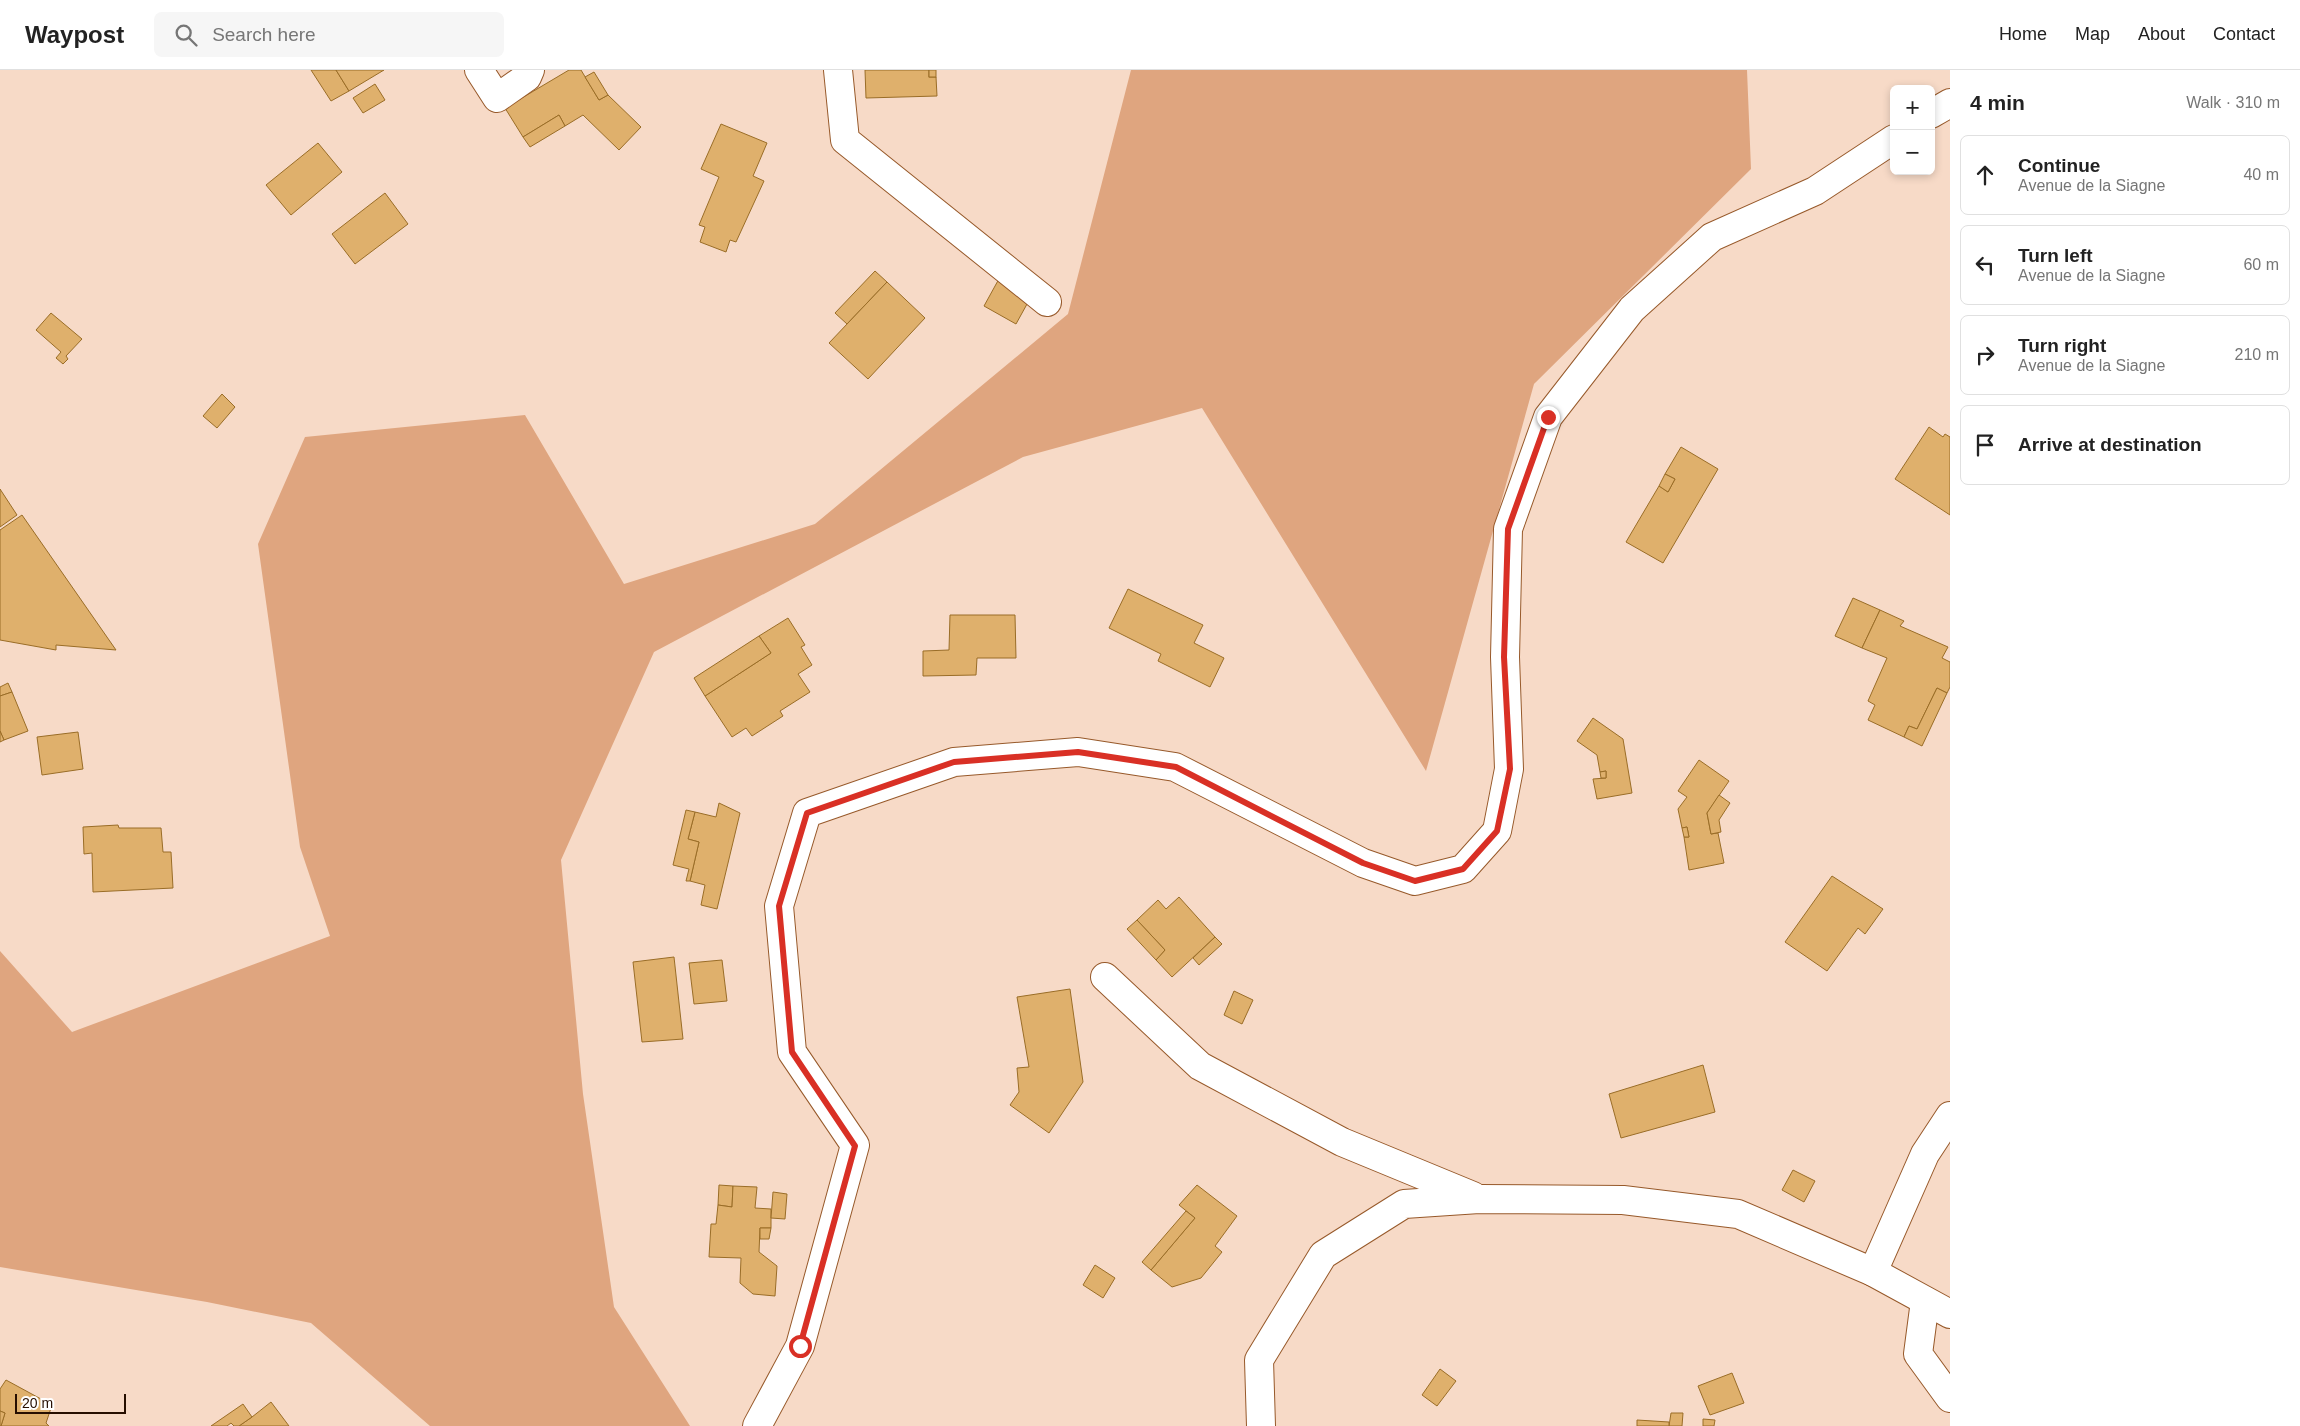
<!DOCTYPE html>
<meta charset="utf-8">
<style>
:root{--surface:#fff;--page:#f6f6f6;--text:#222;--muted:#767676;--line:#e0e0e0}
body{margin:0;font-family:Helvetica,sans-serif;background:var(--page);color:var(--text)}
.controls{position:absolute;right:15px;top:15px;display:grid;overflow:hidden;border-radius:8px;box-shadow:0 2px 8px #0003}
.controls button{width:45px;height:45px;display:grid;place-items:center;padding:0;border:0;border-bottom:1px solid var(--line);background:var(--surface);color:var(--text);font:25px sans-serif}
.scale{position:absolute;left:15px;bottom:12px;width:111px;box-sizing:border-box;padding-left:5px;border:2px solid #260e00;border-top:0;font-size:14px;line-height:18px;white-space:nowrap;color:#260e00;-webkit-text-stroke:4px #fff;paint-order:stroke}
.stop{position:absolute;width:15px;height:15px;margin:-11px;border:4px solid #d93025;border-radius:50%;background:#fff}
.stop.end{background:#d93025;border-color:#fff;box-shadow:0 1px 5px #0008}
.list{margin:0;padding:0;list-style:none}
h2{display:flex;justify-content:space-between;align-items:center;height:65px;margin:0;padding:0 20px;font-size:21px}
h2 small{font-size:16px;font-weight:400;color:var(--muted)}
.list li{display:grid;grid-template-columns:32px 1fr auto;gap:15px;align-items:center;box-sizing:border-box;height:80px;margin:0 10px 10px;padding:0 10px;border:1px solid var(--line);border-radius:8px}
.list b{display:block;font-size:19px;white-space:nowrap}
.list p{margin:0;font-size:16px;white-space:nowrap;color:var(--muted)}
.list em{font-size:16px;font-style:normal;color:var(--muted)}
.icon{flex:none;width:28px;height:28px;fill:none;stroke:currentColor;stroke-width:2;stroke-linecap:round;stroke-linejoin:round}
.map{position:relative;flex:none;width:1950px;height:1356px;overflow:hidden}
header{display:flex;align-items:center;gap:30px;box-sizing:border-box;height:70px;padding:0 25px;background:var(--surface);border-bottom:1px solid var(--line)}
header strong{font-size:24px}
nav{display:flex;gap:28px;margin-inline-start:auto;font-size:18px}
.search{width:350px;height:45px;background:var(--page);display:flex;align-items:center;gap:12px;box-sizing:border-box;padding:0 18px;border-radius:8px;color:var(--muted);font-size:19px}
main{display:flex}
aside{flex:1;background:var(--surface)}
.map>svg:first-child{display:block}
.green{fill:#dfa57f}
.building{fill:#dfb06c;stroke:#9a6d27}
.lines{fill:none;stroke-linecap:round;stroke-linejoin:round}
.minor-casing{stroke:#97592a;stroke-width:30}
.minor{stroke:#fff;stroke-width:28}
.route{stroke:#d93025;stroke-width:6}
</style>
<header>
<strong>Waypost</strong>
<div class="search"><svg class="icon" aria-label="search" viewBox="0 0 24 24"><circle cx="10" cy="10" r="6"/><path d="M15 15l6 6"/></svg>Search here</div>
<nav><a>Home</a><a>Map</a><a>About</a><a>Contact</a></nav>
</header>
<main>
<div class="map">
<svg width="1950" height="1356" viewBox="0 0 1950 1356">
<rect width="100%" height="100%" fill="#f7dac7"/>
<polygon class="green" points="1131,0 1747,0 1751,99 1534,314 1426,701 1202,338 1023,387 654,582 561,790 583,1024 614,1237 690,1356 430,1356 311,1253 207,1232 0,1197 0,881 72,962 330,866 300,777 258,474 305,367 525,345 624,514 815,454 1068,244"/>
<g class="building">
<polygon points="311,0 336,0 349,21 331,31"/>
<polygon points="336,0 384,0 349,21"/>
<polygon points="569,0 581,0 599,30 608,25 641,57 619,80 583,45 565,56 559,45 523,67 505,38"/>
<polygon points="865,0 929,0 929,7 936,7 937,26 866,28"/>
<rect x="929" y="0" width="7" height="7"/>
<polygon points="594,2 608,25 599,30 585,7"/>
<polygon points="375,14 385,30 363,43 353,28"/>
<polygon points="559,45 565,56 530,77 523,67"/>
<polygon points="721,54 767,73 753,106 764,111 736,172 730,170 726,182 700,172 705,157 699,155 719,107 701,99"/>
<polygon points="318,73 342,102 291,145 266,115"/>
<polygon points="385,123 408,154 355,194 332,164"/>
<polygon points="875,201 887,212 847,254 835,243"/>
<polygon points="1000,207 1032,225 1016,254 984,236"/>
<polygon points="887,212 925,248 868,309 829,273"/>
<polygon points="51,243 82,269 66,286 68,289 63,294 56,288 61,282 36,260"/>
<polygon points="222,324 235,337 217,358 203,346"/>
<polygon points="1929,357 1943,367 1945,364 1950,367 1950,445 1895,409"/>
<polygon points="1681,377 1718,399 1663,493 1626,472 1659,416 1668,422 1675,409 1665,404"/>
<polygon points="1665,404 1675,409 1668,422 1659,416"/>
<polygon points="0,419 17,445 0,457"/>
<polygon points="22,445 116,580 56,575 56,580 0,570 0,460"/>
<polygon points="1128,519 1203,555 1194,573 1224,588 1210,617 1158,591 1161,584 1109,558"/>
<polygon points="1853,528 1880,540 1862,578 1835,566"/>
<polygon points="1880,540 1904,551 1900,556 1948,577 1942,588 1950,592 1950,617 1947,623 1937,618 1917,659 1909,656 1904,667 1868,650 1875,635 1868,631 1887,588 1862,578"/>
<polygon points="950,545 1015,545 1016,588 977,588 976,605 923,606 923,581 949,580"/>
<polygon points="788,548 805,575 801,577 812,595 798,604 810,622 780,641 783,646 752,666 746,658 732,667 705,626 771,583 759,566"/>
<polygon points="759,566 771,583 705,626 694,608"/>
<polygon points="8,613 12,622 0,626 0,617"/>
<polygon points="1937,618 1947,623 1922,676 1904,667 1909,656 1917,659"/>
<polygon points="12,622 28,661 4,670 0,661 0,626"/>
<polygon points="1593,648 1623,669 1632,723 1597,729 1593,709 1606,708 1606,701 1600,702 1597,685 1577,671"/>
<polygon points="0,661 4,670 0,672"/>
<polygon points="78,662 83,699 42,705 37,667"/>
<polygon points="1699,690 1729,711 1707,743 1711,764 1718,763 1724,793 1689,800 1684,767 1689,767 1687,757 1682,758 1678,739 1687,727 1678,721"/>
<polygon points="1606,701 1606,708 1601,708 1600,702"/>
<polygon points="1719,725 1730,733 1719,750 1721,762 1711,764 1707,743"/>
<polygon points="719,733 740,743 717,839 701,835 705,815 690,811 699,772 688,769 695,742 716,747"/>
<polygon points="686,740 695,742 688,769 699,772 690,811 686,811 689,799 673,795"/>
<polygon points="118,755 119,758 161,758 163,782 171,782 173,818 93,822 92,783 84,784 83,757"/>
<polygon points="1687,757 1689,767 1684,767 1682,758"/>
<polygon points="1832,806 1883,839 1865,864 1858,858 1827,901 1785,872"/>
<polygon points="1179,827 1215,867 1172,907 1156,890 1165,880 1137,850 1158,830 1166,839"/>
<polygon points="1137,850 1165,880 1156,890 1127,859"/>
<polygon points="1215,867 1222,874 1199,895 1193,888"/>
<polygon points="674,887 683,969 642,972 633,892"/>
<polygon points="722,890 727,931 694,934 689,893"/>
<polygon points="1070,919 1083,1012 1049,1063 1010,1035 1019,1022 1017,998 1029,997 1017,927"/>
<polygon points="1234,921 1253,930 1242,954 1224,945"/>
<polygon points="1703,995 1715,1042 1621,1068 1609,1024"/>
<polygon points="1793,1100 1815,1111 1804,1132 1782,1120"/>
<polygon points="719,1115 733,1116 732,1137 718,1135"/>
<polygon points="1197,1115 1237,1146 1215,1176 1222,1182 1201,1208 1172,1217 1151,1200 1195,1148 1179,1135"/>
<polygon points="733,1116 757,1117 755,1138 771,1139 771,1158 760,1158 759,1182 777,1196 775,1226 753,1224 740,1213 741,1188 709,1187 711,1154 716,1154 718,1135 732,1137"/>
<polygon points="773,1122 787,1124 785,1149 771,1148"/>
<polygon points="1186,1141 1195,1148 1151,1200 1142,1192"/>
<polygon points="760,1158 771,1158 769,1169 760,1169"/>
<polygon points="1095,1195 1115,1208 1103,1228 1083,1215"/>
<polygon points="1440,1299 1456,1311 1437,1336 1422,1325"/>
<polygon points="1732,1303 1744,1333 1710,1345 1698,1316"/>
<polygon points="6,1310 52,1335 46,1353 49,1356 1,1356 5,1343 0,1341 0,1319"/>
<polygon points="271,1332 289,1356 239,1356 252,1347"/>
<polygon points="243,1334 252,1347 239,1356 234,1356 231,1353 227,1356 211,1356"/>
<polygon points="0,1341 5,1343 1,1356 0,1356"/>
<polygon points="1671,1343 1683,1343 1682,1356 1669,1356"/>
<polygon points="1703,1349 1715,1350 1714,1356 1703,1356"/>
<polygon points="1637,1350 1669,1352 1669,1356 1637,1356"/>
</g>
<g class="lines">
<g class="minor-casing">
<g id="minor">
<polyline points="479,0 497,28 527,7 530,0"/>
<polyline points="838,0 845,70 1047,232"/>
<polyline points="1931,44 1950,33"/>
<polyline points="1105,907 1200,996 1342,1072 1473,1126"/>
<polyline points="1873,1202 1925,1084 1950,1046"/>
<polyline points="1925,1231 1918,1284 1950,1328"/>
<polyline points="757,1356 800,1276 855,1075 792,982 779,836 807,743 954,692 1078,682 1175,697 1363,793 1415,811 1463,799 1497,761 1509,699 1505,587 1508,459 1548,347 1632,239 1712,167 1815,121 1894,69"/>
<polyline points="1261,1356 1259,1290 1323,1185 1404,1134 1479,1129 1623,1130 1738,1144 1873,1202 1950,1244"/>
</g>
</g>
<use href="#minor" class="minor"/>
</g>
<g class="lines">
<polyline class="route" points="800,1276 855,1076 792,982 779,836 807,743 954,692 1078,682 1176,697 1363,793 1415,811 1463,799 1497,761 1510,699 1504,587 1508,459 1548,347"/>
</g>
</svg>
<div class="controls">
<button>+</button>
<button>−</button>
</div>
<div class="scale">20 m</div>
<div class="stop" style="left:800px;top:1276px"></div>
<div class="stop end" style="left:1548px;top:347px"></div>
</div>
<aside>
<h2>4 min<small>Walk · 310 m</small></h2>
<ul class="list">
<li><svg class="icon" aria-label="ahead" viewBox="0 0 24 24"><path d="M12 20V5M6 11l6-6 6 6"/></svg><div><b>Continue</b><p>Avenue de la Siagne</p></div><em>40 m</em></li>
<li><svg class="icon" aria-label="left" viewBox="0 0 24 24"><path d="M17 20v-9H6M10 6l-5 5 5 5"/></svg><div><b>Turn left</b><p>Avenue de la Siagne</p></div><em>60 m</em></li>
<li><svg class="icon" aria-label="right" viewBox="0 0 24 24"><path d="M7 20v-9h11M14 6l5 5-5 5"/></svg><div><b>Turn right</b><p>Avenue de la Siagne</p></div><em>210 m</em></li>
<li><svg class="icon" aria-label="arrive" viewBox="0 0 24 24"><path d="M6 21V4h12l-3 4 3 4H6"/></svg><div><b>Arrive at destination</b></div></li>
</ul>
</aside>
</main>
